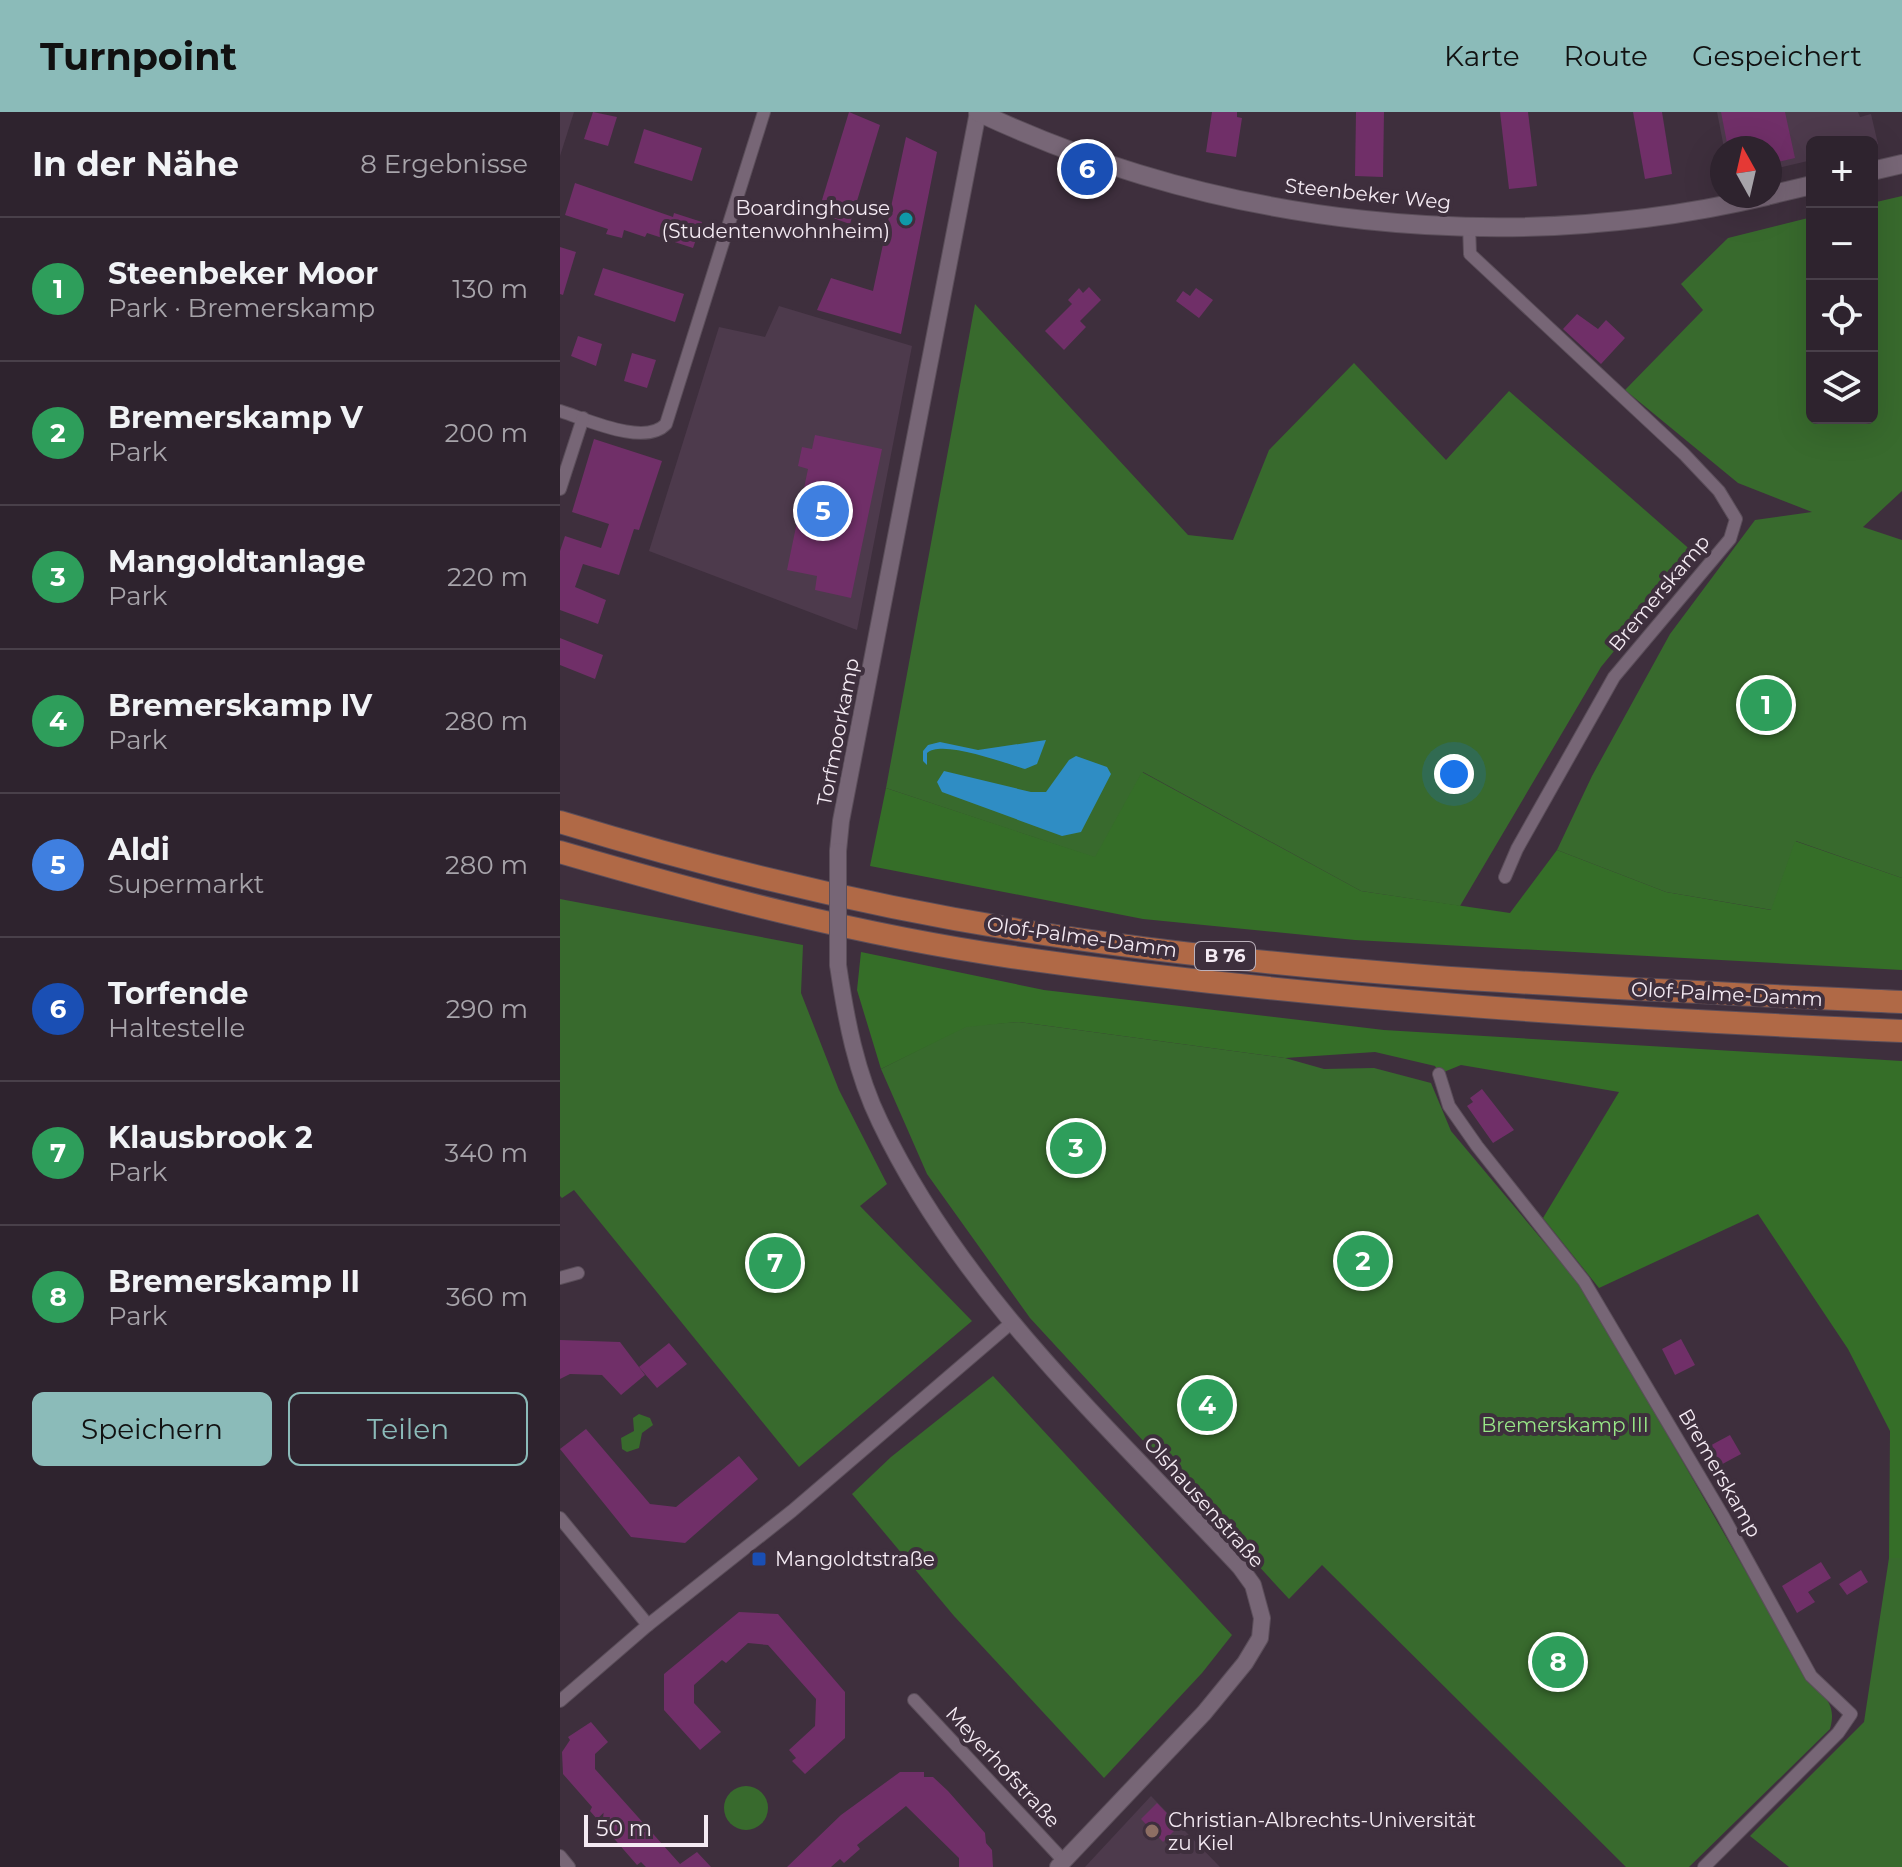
<!DOCTYPE html>
<html lang="de">
<meta charset="utf-8">
<style>
:root{--surface:#2e232e;--page:#3a2f3a;--text:#f1f3f6;--muted:#a7a4aa;--line:#49404a;--accent:#8bbbb9}
body{margin:0;font-family:Montserrat,sans-serif;background:var(--page);color:var(--text)}
.controls{position:absolute;right:24px;top:24px;display:grid;overflow:hidden;border-radius:12px;box-shadow:0 8px 32px #0002}
.controls button{width:72px;height:72px;display:grid;place-items:center;padding:0;border:0;border-bottom:2px solid var(--line);background:var(--surface);color:var(--text);font:40px sans-serif}
.compass{position:absolute;left:1150px;top:24px;width:72px;height:72px;border-radius:50%;background:var(--surface);box-shadow:0 8px 32px #0002;rotate:352deg}
.scale{position:absolute;left:24px;bottom:20px;width:124px;box-sizing:border-box;padding-left:8px;border:4px solid #f4eaf3;border-top:0;font-size:22px;line-height:28px;white-space:nowrap;color:#f4eaf3;-webkit-text-stroke:6px #3e2f3d;paint-order:stroke}
.you{position:absolute;left:894px;top:662px;width:28px;height:28px;margin:-20px;border:6px solid #fff;border-radius:50%;background:#1a73e8;box-shadow:0 0 0 12px #1a73e833}
.badge{display:grid;place-items:center;width:52px;height:52px;border-radius:50%;background:var(--accent);color:#fff;font-size:26px;font-weight:700}
.pin{position:absolute;translate:-50% -50%;border:4px solid #fff;box-shadow:0 2px 8px #0006}
.list{margin:0;padding:0;list-style:none}
h2{display:flex;justify-content:space-between;align-items:center;height:104px;margin:0;padding:0 32px;font-size:34px}
h2 small{font-size:26px;font-weight:400;color:var(--muted)}
.list li{display:grid;grid-template-columns:52px 1fr auto;gap:24px;align-items:center;box-sizing:border-box;height:144px;padding:0 32px;border-top:2px solid var(--line)}
.list b{display:block;font-size:30px;white-space:nowrap}
.list p{margin:0;font-size:26px;white-space:nowrap;color:var(--muted)}
.list em{font-size:26px;font-style:normal;color:var(--muted)}
.actions{display:flex;gap:16px;padding:24px 32px}
.actions a{flex:1;padding:18px 0;border:2px solid var(--accent);border-radius:12px;text-align:center;font-size:28px;color:var(--accent)}
.actions .main{background:var(--accent);color:#111}
.icon{flex:none;width:44px;height:44px;fill:none;stroke:currentColor;stroke-width:2;stroke-linecap:round;stroke-linejoin:round}
.map{position:relative;flex:none;width:1342px;height:1755px;overflow:hidden}
header{display:flex;align-items:center;gap:48px;box-sizing:border-box;height:112px;padding:0 40px;background:var(--accent);color:#111}
header strong{font-size:38px}
nav{display:flex;gap:44px;margin-inline-start:auto;font-size:28px}
main{display:flex}
aside{flex:1;background:var(--surface)}
.map>svg:first-child{display:block}
.built{fill:#4d3a4c}
.green{fill:#386a2d}
.forest{fill:#356e28}
.water{fill:#2f8dc4}
.building{fill:#702f68}
.lines{fill:none;stroke-linecap:round;stroke-linejoin:round}
.minor-casing{stroke:#5b4e5a;stroke-width:14}
.tertiary-casing{stroke:#5b4e5a;stroke-width:18}
.secondary-casing{stroke:#5b4e5a;stroke-width:20}
.trunk-casing{stroke:#5b4e5a;stroke-width:24}
.minor{stroke:#776676;stroke-width:12}
.tertiary{stroke:#776676;stroke-width:16}
.secondary{stroke:#776676;stroke-width:18}
.trunk{stroke:#b06946;stroke-width:22}
.tertiary-bridge-casing{stroke:#5b4e5a;stroke-width:18;stroke-linecap:butt}
.tertiary-bridge{stroke:#776676;stroke-width:16}
.culture-dot{fill:#0f9aa8;stroke:#3e2f3d;stroke-width:3}
.transit-dot{fill:#1a4fb4;stroke:#3e2f3d;stroke-width:3}
.education-dot{fill:#8d6e63;stroke:#3e2f3d;stroke-width:3}
.labels{text-anchor:middle;stroke-width:8;stroke-linejoin:round;paint-order:stroke}
.shield{fill:#3e2f3d;stroke:#bdb2bc;stroke-width:2}
.shield-label{font-size:18px;font-weight:bold;fill:#f4eaf3}
.street-label{font-size:20px;fill:#f4eaf3;stroke:#3e2f3d}
.poi-label{font-size:20px;fill:#f4eaf3;stroke:#3e2f3d;text-anchor:start}
.park-label{font-size:20px;fill:#98e687;stroke:#3e2f3d}
</style>
<header>
<strong>Turnpoint</strong>
<nav><a>Karte</a><a>Route</a><a>Gespeichert</a></nav>
</header>
<main>
<aside>
<h2>In der Nähe<small>8 Ergebnisse</small></h2>
<ul class="list">
<li><span class="badge" style="background:#2e9e5b">1</span><div><b>Steenbeker Moor</b><p>Park · Bremerskamp</p></div><em>130 m</em></li>
<li><span class="badge" style="background:#2e9e5b">2</span><div><b>Bremerskamp V</b><p>Park</p></div><em>200 m</em></li>
<li><span class="badge" style="background:#2e9e5b">3</span><div><b>Mangoldtanlage</b><p>Park</p></div><em>220 m</em></li>
<li><span class="badge" style="background:#2e9e5b">4</span><div><b>Bremerskamp IV</b><p>Park</p></div><em>280 m</em></li>
<li><span class="badge" style="background:#3f7fe0">5</span><div><b>Aldi</b><p>Supermarkt</p></div><em>280 m</em></li>
<li><span class="badge" style="background:#1a4fb4">6</span><div><b>Torfende</b><p>Haltestelle</p></div><em>290 m</em></li>
<li><span class="badge" style="background:#2e9e5b">7</span><div><b>Klausbrook 2</b><p>Park</p></div><em>340 m</em></li>
<li><span class="badge" style="background:#2e9e5b">8</span><div><b>Bremerskamp II</b><p>Park</p></div><em>360 m</em></li>
</ul>
<div class="actions"><a class="main">Speichern</a><a>Teilen</a></div>
</aside>
<div class="map">
<svg width="1342" height="1755" viewBox="0 0 1342 1755">
<rect width="100%" height="100%" fill="#3e2f3d"/>
<g class="built">
<polygon points="0,0 14,0 0,44"/>
<polygon points="1157,0 1298,0 1300,5 1311,2 1318,32 1252,30 1252,48 1210,58 1210,36 1164,36"/>
<polygon points="219,194 352,234 297,518 89,439 159,215 205,225"/>
<polygon points="591,1684 660,1755 525,1755"/>
</g>
<g class="green">
<polygon points="1342,84 1342,379 1303,415 1342,428 1342,766 1236,729 1212,798 1106,780 997,738 1032,664 1110,522 1195,408 1252,400 1178,371 1065,278 1143,198 1121,172 1168,126 1252,105 1252,306 1312,306 1312,91"/>
<polygon points="415,192 628,423 673,428 709,338 794,251 886,348 949,279 1134,441 1041,555 900,794 801,779 583,660 536,746 326,676"/>
<polygon points="0,787 243,833 241,881 279,978 327,1072 300,1094 412,1209 239,1355 14,1078 2,1086 0,1084"/>
<path d="M459 910 725 946 764 957 814 956 871 971 891 1019 1025 1179 1248 1568C1265 1585 1277 1592 1270 1617L1129 1755H1066L762 1453 729 1487 470 1206 367 1062 321 957 406 914Z"/>
<polygon points="433,1264 672,1523 642,1561 544,1666 394,1504 292,1382 331,1345"/>
<polygon points="79,1302 90,1306 93,1313 82,1321 79,1336 67,1340 62,1337 61,1326 74,1319 73,1306"/>
<polygon points="1329,1446 1342,1446 1342,1755 1229,1755 1190,1724 1304,1610"/>
<circle cx="186" cy="1696" r="22"/>
</g>
<g class="forest">
<polygon points="582,660 801,779 950,801 997,738 1106,780 1211,798 1235,729 1342,766 1342,858 795,828 583,807 310,754 326,676 535,745"/>
<polygon points="301,840 484,878 824,918 1342,949 1342,1446 1329,1446 1330,1319 1288,1237 1198,1102 1039,1176 983,1106 1059,980 901,953 879,962 875,954 815,940 725,946 459,910 406,915 321,957 297,878"/>
</g>
<g class="water">
<path d="M486 628 477 652 465 657C444 651 382 627 367 641V653L363 649V639L368 633 380 630 418 638Z"/>
<polygon points="516,644 547,655 551,662 521,720 502,724 382,680 377,670 384,659 471,680 486,680 509,648"/>
</g>
<g class="building">
<polygon points="33,0 57,5 48,34 24,27"/>
<polygon points="289,0 320,13 290,112 258,101"/>
<polygon points="652,0 677,0 677,5 682,6 676,45 646,40"/>
<polygon points="796,0 824,0 823,65 795,64"/>
<polygon points="940,0 968,0 977,74 949,77"/>
<polygon points="1073,0 1102,0 1112,62 1085,67"/>
<polygon points="1161,0 1225,0 1235,46 1210,52 1210,36 1168,36"/>
<polygon points="84,17 142,36 132,69 74,51"/>
<polygon points="346,25 377,40 341,222 257,198 271,166 313,179"/>
<polygon points="15,71 113,105 114,101 142,110 133,136 87,121 85,125 64,118 62,126 46,122 48,117 5,103"/>
<polygon points="0,135 16,140 3,183 0,182"/>
<polygon points="43,156 124,182 115,210 34,183"/>
<polygon points="529,175 541,188 520,209 526,215 504,238 485,219 512,192 508,188 519,176 523,181"/>
<polygon points="636,176 653,188 639,206 616,189 623,179 630,184"/>
<polygon points="1017,202 1038,217 1046,208 1065,226 1041,252 1003,217"/>
<polygon points="18,224 42,232 36,254 11,244"/>
<polygon points="72,241 96,248 87,276 64,269"/>
<polygon points="255,323 322,337 291,486 255,478 257,464 227,458 248,357 238,354 242,335 252,337"/>
<polygon points="34,327 102,349 79,418 74,417 59,463 23,452 15,475 46,488 38,512 0,498 0,439 5,424 41,436 49,412 12,400"/>
<polygon points="0,526 43,543 35,567 0,553"/>
<polygon points="922,977 954,1018 933,1031 907,994 913,990 910,986"/>
<polygon points="1121,1227 1135,1253 1115,1263 1102,1237"/>
<polygon points="0,1228 60,1230 85,1263 61,1283 42,1263 10,1262 0,1267"/>
<polygon points="109,1231 127,1252 97,1276 79,1255"/>
<polygon points="26,1317 90,1392 116,1395 179,1344 198,1367 125,1431 71,1425 0,1337"/>
<polygon points="1170,1323 1181,1342 1155,1356 1144,1337"/>
<polygon points="1261,1450 1271,1466 1248,1480 1255,1490 1237,1501 1222,1474"/>
<polygon points="1301,1458 1308,1470 1287,1483 1279,1472"/>
<polygon points="179,1500 218,1502 285,1580 285,1626 245,1662 232,1649 236,1646 229,1638 255,1614 256,1587 208,1533 188,1531 166,1551 162,1548 134,1573 134,1591 161,1620 140,1638 104,1598 104,1562"/>
<polygon points="31,1610 48,1630 35,1642 35,1657 120,1752 137,1740 151,1755 86,1755 81,1750 77,1753 30,1699 32,1695 3,1662 2,1640 10,1628 8,1625"/>
<polygon points="340,1660 364,1660 364,1665 373,1665 388,1679 425,1721 426,1731 432,1738 433,1755 399,1755 399,1746 346,1694 297,1733 300,1737 284,1751 280,1747 271,1755 227,1755 281,1703"/>
<polygon points="597,1691 619,1714 603,1730 581,1707"/>
</g>
<g class="lines">
<g class="minor-casing">
<g id="minor">
<polyline points="909,113 910,142 1124,342 1159,379 1176,407 1170,427 1054,565 957,737 945,765"/>
<path d="M0 299C26 307 85 335 106 312L204 0"/>
<polyline points="0,377 23,306"/>
<polyline points="879,962 889,994 917,1034 1024,1169 1163,1404 1251,1564 1291,1602 1278,1621 1144,1755"/>
<polyline points="0,1166 18,1161"/>
<polyline points="0,1406 88,1513"/>
<polyline points="354,1588 503,1748"/>
<polyline points="0,1589 88,1513 232,1399 450,1212"/>
<polyline points="0,1744 9,1755"/>
</g>
</g>
<g class="tertiary-casing">
<g id="tertiary">
<polyline points="278,739 281,709 418,0"/>
<path d="M278 853C286 907 296 961 320 1010 403 1184 550 1316 680 1455L693 1473 702 1506 700 1526 685 1551 644 1601 498 1755"/>
</g>
</g>
<g class="secondary-casing">
<g id="secondary">
<path d="M418 0C660 114 945 146 1207 84"/>
<polyline points="1312,59 1342,52"/>
<polyline points="1210,83 1252,73"/>
</g>
</g>
<g class="trunk-casing">
<g id="trunk">
<path d="M0 710C151 756 303 793 458 818 750 865 1047 876 1342 890"/>
<path d="M0 740C148 783 299 823 452 845 747 887 1044 906 1342 919"/>
</g>
</g>
<use href="#minor" class="minor"/>
<use href="#tertiary" class="tertiary"/>
<use href="#secondary" class="secondary"/>
<use href="#trunk" class="trunk"/>
<g class="tertiary-bridge-casing">
<polyline id="tertiary-bridge" points="278,853 278,739"/>
</g>
<use href="#tertiary-bridge" class="tertiary-bridge"/>
</g>
<circle class="culture-dot" cx="346" cy="107" r="8"/>
<rect class="transit-dot" x="191" y="1439" width="16" height="16" rx="4"/>
<circle class="education-dot" cx="592" cy="1719" r="8"/>
<g class="labels">
<rect class="shield" x="635" y="830" width="60" height="28" rx="6"/>
<g class="shield-label">
<text x="665" y="850">B 76</text>
</g>
<g class="street-label">
<text transform="translate(808 82) rotate(6)" y="7">Steenbeker Weg</text>
<text transform="translate(1099 481) rotate(-50)" y="7">Bremerskamp</text>
<text transform="translate(278 620) rotate(-79)" y="7">Torfmoorkamp</text>
<text transform="translate(522 825) rotate(8)" y="7">Olof-Palme-Damm</text>
<text transform="translate(1167 882) rotate(3)" y="7">Olof-Palme-Damm</text>
<text transform="translate(1160 1361) rotate(60)" y="7">Bremerskamp</text>
<text transform="translate(644 1390) rotate(48)" y="7">Olshausenstraße</text>
<text transform="translate(443 1655) rotate(47)" y="7">Meyerhofstraße</text>
</g>
<g class="poi-label">
<text x="330" y="103" text-anchor="end">Boardinghouse<tspan x="330" dy="23">(Studentenwohnheim)</tspan></text>
<text x="215" y="1454">Mangoldtstraße</text>
<text x="608" y="1715">Christian-Albrechts-Universität<tspan x="608" dy="23">zu Kiel</tspan></text>
</g>
<g class="park-label">
<text x="1005" y="1320">Bremerskamp III</text>
</g>
</g>
</svg>
<div class="controls">
<button>+</button>
<button>−</button>
<button><svg class="icon" aria-label="locate" viewBox="0 0 24 24"><circle cx="12" cy="12" r="6"/><path d="M12 2v4M12 18v4M2 12h4M18 12h4"/></svg></button>
<button><svg class="icon" aria-label="layers" viewBox="0 0 24 24"><path d="M12 4l9 5-9 5-9-5zM3 14l9 5 9-5"/></svg></button>
</div>
<svg class="compass" viewBox="-18 -18 36 36"><path d="M0-13l5 13h-10z" fill="#e53935"/><path d="M0 13l5-13h-10z" fill="#a7a4aa"/></svg>
<div class="scale">50 m</div>
<div class="you"></div>
<div class="pin badge" style="left:1206px;top:593px;background:#2e9e5b">1</div>
<div class="pin badge" style="left:803px;top:1149px;background:#2e9e5b">2</div>
<div class="pin badge" style="left:516px;top:1036px;background:#2e9e5b">3</div>
<div class="pin badge" style="left:647px;top:1293px;background:#2e9e5b">4</div>
<div class="pin badge" style="left:263px;top:399px;background:#3f7fe0">5</div>
<div class="pin badge" style="left:527px;top:57px;background:#1a4fb4">6</div>
<div class="pin badge" style="left:215px;top:1151px;background:#2e9e5b">7</div>
<div class="pin badge" style="left:998px;top:1550px;background:#2e9e5b">8</div>
</div>
</main>
